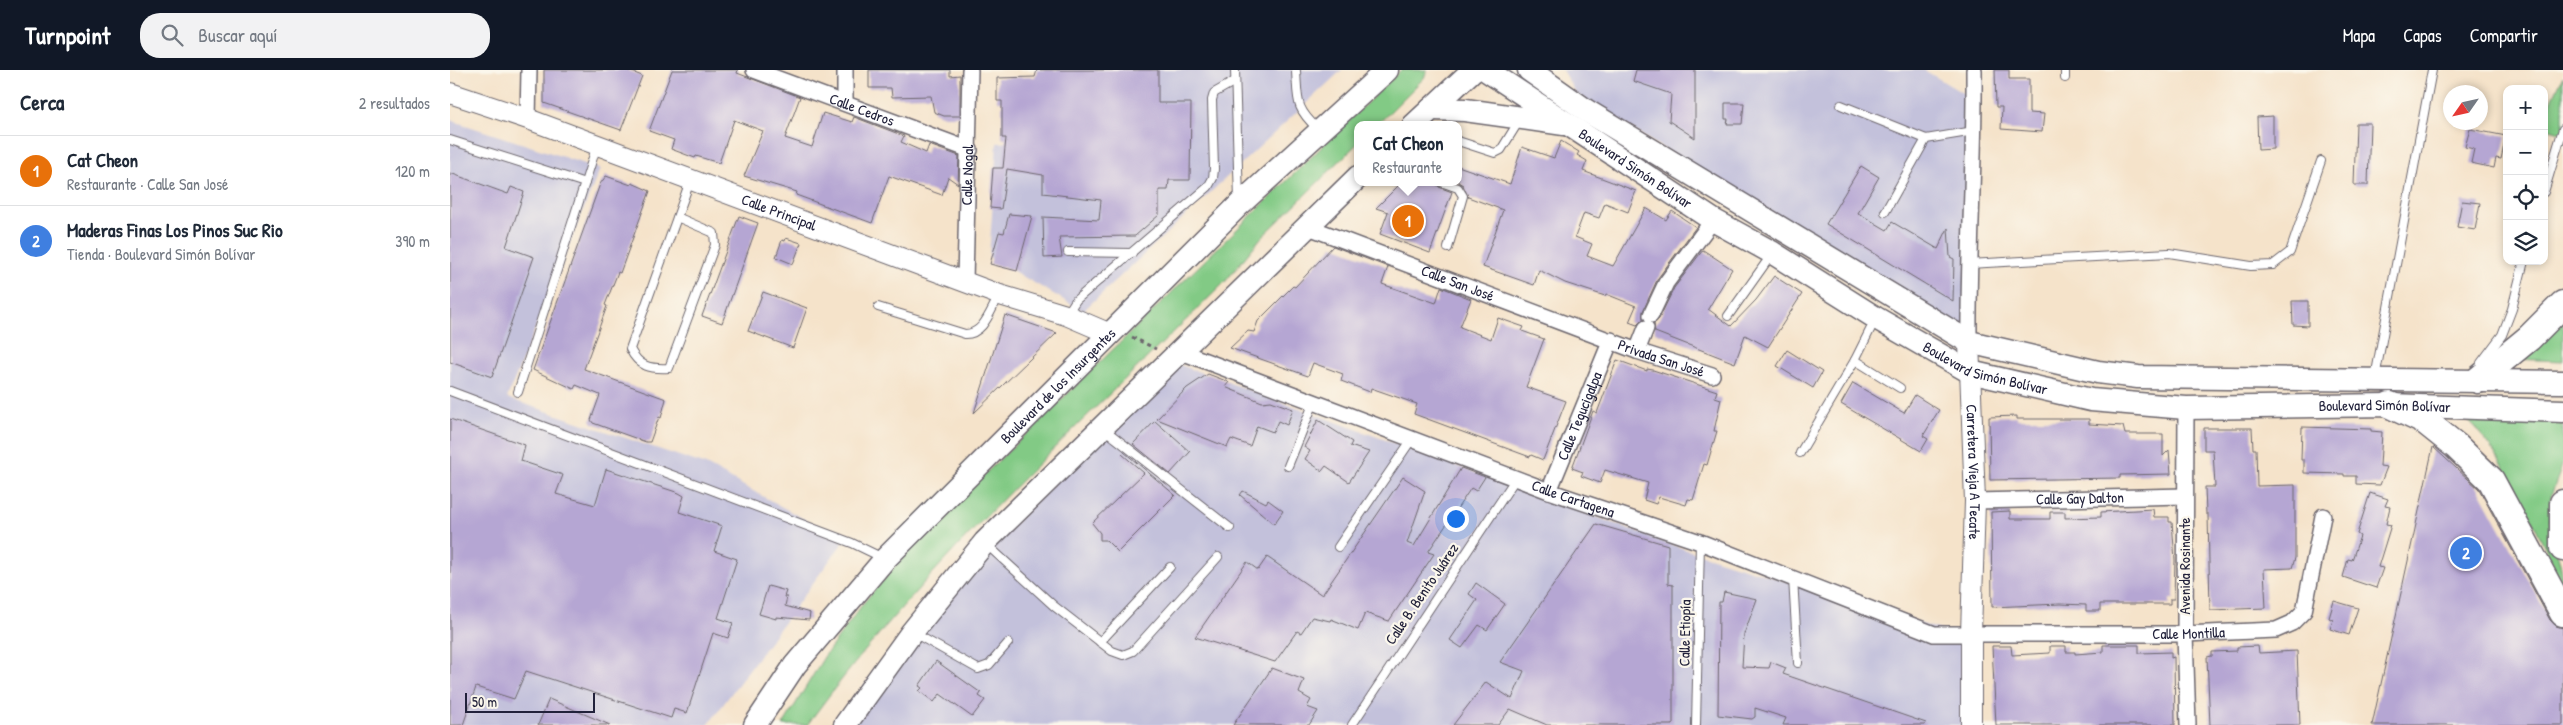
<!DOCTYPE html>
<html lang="es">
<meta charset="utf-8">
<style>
:root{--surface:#fff;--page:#f2f2f3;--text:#1f2937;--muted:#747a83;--line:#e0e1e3;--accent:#111827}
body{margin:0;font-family:"Patrick Hand",sans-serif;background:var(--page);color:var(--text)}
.controls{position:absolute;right:15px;top:15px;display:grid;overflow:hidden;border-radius:10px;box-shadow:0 2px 8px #0003}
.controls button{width:45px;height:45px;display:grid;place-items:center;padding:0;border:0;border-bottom:1px solid var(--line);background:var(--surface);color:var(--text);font:25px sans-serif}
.compass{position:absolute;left:1993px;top:15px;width:45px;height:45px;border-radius:50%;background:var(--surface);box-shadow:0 2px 8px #0003;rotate:236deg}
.scale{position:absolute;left:15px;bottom:12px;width:130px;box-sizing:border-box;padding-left:5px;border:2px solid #22223b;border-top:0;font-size:14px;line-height:18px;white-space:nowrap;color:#22223b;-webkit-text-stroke:4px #fbf7ec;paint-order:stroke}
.you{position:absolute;left:1005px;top:448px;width:18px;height:18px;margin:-12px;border:4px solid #fff;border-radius:50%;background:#1a73e8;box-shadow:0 0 0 8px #1a73e833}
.badge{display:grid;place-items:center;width:32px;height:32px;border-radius:50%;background:var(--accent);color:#fff;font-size:16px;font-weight:700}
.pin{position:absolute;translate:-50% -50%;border:2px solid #fff;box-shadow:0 1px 5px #0006}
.popup{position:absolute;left:904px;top:51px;width:108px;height:65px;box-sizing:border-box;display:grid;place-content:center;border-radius:10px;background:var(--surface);filter:drop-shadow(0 1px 4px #0005);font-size:16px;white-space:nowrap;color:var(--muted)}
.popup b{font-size:19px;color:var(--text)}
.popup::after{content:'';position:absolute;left:50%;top:100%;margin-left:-10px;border:10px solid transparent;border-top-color:var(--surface)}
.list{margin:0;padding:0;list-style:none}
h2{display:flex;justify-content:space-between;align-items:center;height:65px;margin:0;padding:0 20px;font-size:21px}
h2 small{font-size:16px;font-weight:400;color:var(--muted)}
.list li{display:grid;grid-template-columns:32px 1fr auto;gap:15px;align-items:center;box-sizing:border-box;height:70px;padding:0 20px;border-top:1px solid var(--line)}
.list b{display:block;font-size:19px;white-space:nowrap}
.list p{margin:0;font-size:16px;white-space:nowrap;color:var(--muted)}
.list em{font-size:16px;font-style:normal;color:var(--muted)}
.icon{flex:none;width:28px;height:28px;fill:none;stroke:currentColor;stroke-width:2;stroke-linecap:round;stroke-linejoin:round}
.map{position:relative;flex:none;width:2113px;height:655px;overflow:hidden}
header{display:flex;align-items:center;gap:30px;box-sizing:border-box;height:70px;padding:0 25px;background:var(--accent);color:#fff}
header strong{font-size:24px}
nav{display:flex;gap:28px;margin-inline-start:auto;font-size:18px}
.search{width:350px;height:45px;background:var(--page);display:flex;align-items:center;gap:12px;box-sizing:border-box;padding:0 18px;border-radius:20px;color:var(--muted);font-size:19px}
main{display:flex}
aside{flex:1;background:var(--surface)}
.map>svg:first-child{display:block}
.industrial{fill:#c3c1db}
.green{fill:#82ca85;stroke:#527660}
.building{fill:#b5a6d3}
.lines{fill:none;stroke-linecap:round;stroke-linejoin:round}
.lane-casing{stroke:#6c666d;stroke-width:10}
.street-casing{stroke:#6c666d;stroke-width:18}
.secondary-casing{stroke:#6c666d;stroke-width:22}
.primary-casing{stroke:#6c666d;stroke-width:25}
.highway-casing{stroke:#6c666d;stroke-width:29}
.path{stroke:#6c666d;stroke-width:3;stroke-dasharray:4 4;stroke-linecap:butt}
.lane{stroke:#fff;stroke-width:8}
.street{stroke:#fff;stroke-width:15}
.secondary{stroke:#fff;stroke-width:20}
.primary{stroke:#fff;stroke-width:22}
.highway{stroke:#fff;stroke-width:26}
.labels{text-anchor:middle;stroke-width:4.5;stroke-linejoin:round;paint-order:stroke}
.street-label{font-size:15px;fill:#22223b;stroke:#fbf7ec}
</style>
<header>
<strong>Turnpoint</strong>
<div class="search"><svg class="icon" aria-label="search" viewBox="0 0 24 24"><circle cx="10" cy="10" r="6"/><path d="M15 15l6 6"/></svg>Buscar aquí</div>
<nav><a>Mapa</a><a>Capas</a><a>Compartir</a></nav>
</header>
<main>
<aside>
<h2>Cerca<small>2 resultados</small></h2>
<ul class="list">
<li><span class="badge" style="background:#e8710a">1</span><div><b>Cat Cheon</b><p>Restaurante · Calle San José</p></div><em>120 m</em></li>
<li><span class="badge" style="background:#3f7fe0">2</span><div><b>Maderas Finas Los Pinos Suc Rio</b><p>Tienda · Boulevard Simón Bolívar</p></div><em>390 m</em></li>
</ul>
</aside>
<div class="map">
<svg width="2113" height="655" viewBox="0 0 2113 655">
<rect width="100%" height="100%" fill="#fbf7ec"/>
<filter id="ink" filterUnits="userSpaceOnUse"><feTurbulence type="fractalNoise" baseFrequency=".02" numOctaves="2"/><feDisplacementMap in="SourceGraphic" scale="10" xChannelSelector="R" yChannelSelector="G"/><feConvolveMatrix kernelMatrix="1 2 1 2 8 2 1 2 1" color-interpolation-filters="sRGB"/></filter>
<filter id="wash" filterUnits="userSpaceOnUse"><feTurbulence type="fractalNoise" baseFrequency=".0096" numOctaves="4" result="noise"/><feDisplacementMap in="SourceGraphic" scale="20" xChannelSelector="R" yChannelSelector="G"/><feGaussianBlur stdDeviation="1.12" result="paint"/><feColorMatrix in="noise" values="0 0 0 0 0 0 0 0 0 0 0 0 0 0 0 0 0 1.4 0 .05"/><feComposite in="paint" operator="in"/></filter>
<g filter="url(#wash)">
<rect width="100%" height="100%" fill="#f5e3ca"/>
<g class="industrial">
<polygon points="591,0 892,0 633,241 539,187 547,73 590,70"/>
<polygon points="1112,0 1474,0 1521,28 1523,272 1126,24"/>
<polygon points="0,50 150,99 57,328 256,395 394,471 258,655 0,655"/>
<polygon points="722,292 1237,480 1513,567 1515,655 385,655 438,583"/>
</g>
<g class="green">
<path d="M951 0H977L974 8 927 55H908V73L810 169 775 212C631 354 477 491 357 655H333L374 587 415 531 477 460Z"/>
<polygon points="2113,6 2113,63 2094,57 2094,48"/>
<polygon points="2113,240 2113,291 2061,289"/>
<path d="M2017 349H2113C2113 362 2113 379 2113 392 2109 408 2100 422 2099 440 2098 466 2113 489 2113 515 2085 459 2061 394 2017 349Z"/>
</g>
<g id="blocks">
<g class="building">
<polygon points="94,0 177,0 192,6 171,60 94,33"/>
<polygon points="222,0 288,0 287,3 350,27 335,68 362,77 373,43 402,52 404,47 454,66 451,72 476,83 479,75 509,86 508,114 498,107 492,125 439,106 422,153 346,125 347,122 294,106 313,61 284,50 269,93 246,86 245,88 221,79 224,70 199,61"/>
<polygon points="419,0 500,0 500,6 510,5 510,46 494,46 484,42 481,26 442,27 441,18 419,18"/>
<polygon points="587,0 708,0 708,33 741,33 740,110 719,110 718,120 709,120 709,145 685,166 609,167 612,187 594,188 593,147 649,150 651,130 593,123 593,105 557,99 551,139 540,138 543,98 553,98 556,68 552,68 552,31 547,31 547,8 585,7"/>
<polygon points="1186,0 1245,0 1245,68 1219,51 1221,24 1183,11"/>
<polygon points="1545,0 1559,0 1559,9 1579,9 1579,43 1594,44 1592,62 1551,59 1552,37 1546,37"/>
<polygon points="1275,33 1294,33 1292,54 1277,54 1278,49 1275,49"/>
<polygon points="1823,46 1823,79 1808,80 1807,47"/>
<polygon points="1906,53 1920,53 1918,115 1904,115"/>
<polygon points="2020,59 2056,66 2051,89 2046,88 2044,98 2021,93 2024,79 2015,77"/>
<polygon points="1111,71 1129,82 1127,85 1137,91 1133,101 1186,121 1178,142 1155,133 1149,148 1134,143 1125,167 1142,174 1137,186 1163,196 1196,138 1216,150 1222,141 1246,157 1208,208 1193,241 1193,249 1187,255 1179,252 1186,236 1156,224 1155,226 1115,213 1089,200 1084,215 1033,197 1053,140 1018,127 1013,115 1008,112 1008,96 1060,114 1072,77 1104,88"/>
<polygon points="1411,96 1429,107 1408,143 1437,160 1442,152 1488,179 1498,158 1500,187 1504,189 1503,231 1376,154"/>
<polygon points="0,103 58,124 61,117 74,122 56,177 84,187 42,307 0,292"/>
<polygon points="156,106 181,115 182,113 200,121 170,203 168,202 155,235 157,236 134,299 216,329 211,348 209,347 200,372 196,372 143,353 141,350 150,325 126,315 124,319 83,300 150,114"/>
<polygon points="952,112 985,112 989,117 1002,122 980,183 930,164 938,142 926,138"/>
<polygon points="2012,131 2030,133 2025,160 2007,157"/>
<polygon points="559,144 582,146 567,201 540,194 549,162 554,163"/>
<polygon points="289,146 308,153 272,253 252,246"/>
<polygon points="336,168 351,173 343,194 326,187 332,170 335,171"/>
<polygon points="883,176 938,197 932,214 986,233 991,217 1021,229 1010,257 1041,269 1048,248 1074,257 1072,261 1094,269 1076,317 1116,331 1093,390 1081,385 1080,387 964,344 967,334 921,318 920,322 891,311 893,304 863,293 858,306 780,278 798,261 804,262 808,251 843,216 845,217"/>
<polygon points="1253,180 1282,199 1258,239 1281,256 1306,230 1324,206 1352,224 1318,277 1295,265 1285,293 1205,262 1204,254 1209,249 1224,218"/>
<polygon points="313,222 357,238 343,278 298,261"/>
<polygon points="1842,231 1858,231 1858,256 1843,255"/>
<polygon points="555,245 607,263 524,343"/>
<polygon points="1337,280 1372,302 1363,318 1327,296"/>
<polygon points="1167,290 1197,301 1197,299 1203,300 1267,321 1265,327 1271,329 1264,361 1267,361 1257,395 1254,394 1243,430 1238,429 1236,435 1209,427 1206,434 1194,430 1198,413 1155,400 1150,413 1131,406 1133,402 1122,398 1143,341 1147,343"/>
<polygon points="758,304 779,312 775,317 812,332 821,331 843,339 837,355 828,351 823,362 807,356 800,376 781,369 777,377 707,349 737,318"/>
<polygon points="1403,313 1454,343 1465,325 1489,340 1473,366 1478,369 1471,381 1391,334"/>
<polygon points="1567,346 1567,349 1639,349 1639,354 1673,356 1675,364 1713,364 1713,386 1719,380 1721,404 1670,405 1670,408 1540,410 1539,347"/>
<polygon points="0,349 75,375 71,391 113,405 106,424 145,435 156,399 229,423 234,426 229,442 272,456 264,481 287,489 268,548 283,553 278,568 263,563 237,643 224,639 221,648 76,601 64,629 26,617 13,655 0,655"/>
<polygon points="868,350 902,372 900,376 919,382 899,412 876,396 872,401 855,389 860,381 854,377"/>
<polygon points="705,351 740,382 720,404 683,374"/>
<polygon points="1852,357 1921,359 1921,361 1932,362 1930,396 1937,397 1930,415 1906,414 1906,406 1894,406 1894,404 1854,403 1854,390 1851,390"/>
<polygon points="1754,358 1802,358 1803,379 1806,379 1807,416 1845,415 1845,488 1842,498 1814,499 1816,538 1760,540 1758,444 1756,444 1755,417 1765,417 1763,380 1754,380"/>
<polygon points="1983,377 2029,419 2100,550 2106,556 2113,558 2113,655 1922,655"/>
<polygon points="674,382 725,425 668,482 656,470 650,470 650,463 642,453 694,403 672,384"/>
<polygon points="1011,398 1035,407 1026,421 1021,418 978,482 984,484 939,551 915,543 908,560 881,549 880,551 862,547 851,563 847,561 825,592 745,567 797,492 808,500 817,487 872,525 953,407 975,421 957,473 964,476"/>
<polygon points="793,421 816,433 818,430 833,441 824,454 790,425"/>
<polygon points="1920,423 1938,429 1935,436 1940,437 1936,454 1941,455 1928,497 1933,498 1926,518 1893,507 1898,489 1902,490 1910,466 1907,464"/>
<polygon points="1703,439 1704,447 1719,447 1719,452 1722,452 1725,490 1724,529 1720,529 1720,534 1650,534 1650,541 1636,541 1636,535 1610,534 1542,537 1541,442 1560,441 1560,449 1600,449 1600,442 1615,442 1615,448 1651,447 1651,442"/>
<polygon points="1146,454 1218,475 1218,514 1223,515 1223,655 1097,655 1060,639 1048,655 1003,655 1036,612 1062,629 1074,601 1050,592"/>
<polygon points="1026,513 1055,534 1037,560 1029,555 1012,578 1000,570 1027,530 1019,524"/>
<polygon points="318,516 336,521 334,527 337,527 335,536 360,543 359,550 326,547 326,549 309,544"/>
<polygon points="1274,522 1307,529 1294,564 1292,597 1319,598 1321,592 1336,598 1333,604 1476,653 1475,655 1333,655 1336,648 1305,638 1305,647 1302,649 1268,645 1269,532 1272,532"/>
<polygon points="1884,531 1908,538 1899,565 1880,559 1883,550 1879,548"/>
<polygon points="1653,575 1689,575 1689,583 1721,582 1721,588 1724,587 1725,655 1546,655 1542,576 1561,576 1562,585 1600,583 1600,576 1616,576 1616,582 1625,582 1625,584 1653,582"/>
<polygon points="1808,576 1809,583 1847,581 1850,655 1760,655 1757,587 1762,586 1762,582 1787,581 1787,577"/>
<polygon points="486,591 531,623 529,626 535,630 522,647 490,624 484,632 469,621 472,618 469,616"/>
<polygon points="822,598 854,610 849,623 861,630 857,637 868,641 859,655 783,655"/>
<polygon points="99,629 160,655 88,655"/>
</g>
</g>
</g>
<g filter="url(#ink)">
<use href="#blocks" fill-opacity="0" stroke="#6c666d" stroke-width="1"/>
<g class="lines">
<g class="lane-casing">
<g id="lane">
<polyline points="785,0 789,130"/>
<polyline points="1615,0 1615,8"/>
<path d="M846 1C848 31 845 38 868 59"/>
<polyline points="1391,35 1476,69"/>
<polyline points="0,70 135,113"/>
<polyline points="1008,71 1045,83 1051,80 1069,51"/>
<polyline points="991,112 1008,118 1013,126 998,178"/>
<polyline points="2094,122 2113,59"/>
<polyline points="1435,142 1476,69 1524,61"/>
<path d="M227 147 264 163 265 175 219 298C200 299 189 297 180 279L240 111"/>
<polyline points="618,182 682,183"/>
<polyline points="1519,194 1719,183 1801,196 1823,195 1840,182 1871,91"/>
<path d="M428 237 515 264C534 264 540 241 549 226"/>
<polyline points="617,244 626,230 758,117 763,108 764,99 762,30 764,23 785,11"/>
<polyline points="1278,246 1322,184"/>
<polyline points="1425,250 1405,290 1450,318"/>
<polyline points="2031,293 2052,265 2062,239 2074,191"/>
<polyline points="1925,308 1982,0"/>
<polyline points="0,321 402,473 433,488"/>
<polyline points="68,322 147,75"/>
<polyline points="654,359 780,458"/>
<polyline points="1350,383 1405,290"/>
<polyline points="838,396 864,332"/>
<polyline points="535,473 604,536 662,581 673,585 683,581 768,487"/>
<polyline points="888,477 962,369"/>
<polyline points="1343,508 1348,593"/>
<polyline points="464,563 528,599 539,595 558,573"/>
<polyline points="650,572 720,497"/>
<polyline points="902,655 1066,408"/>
<polyline points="1246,655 1250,472"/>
</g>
</g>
<g class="street-casing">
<g id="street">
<path id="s1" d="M304 0 520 80"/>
<polyline points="395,0 395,33"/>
<polyline points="78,49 79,0"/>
<path id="s2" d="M856 156 1187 281 1262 305"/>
<path id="s3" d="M515 211 520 0"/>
<polyline points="1201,245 1216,213 1263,150"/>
<path d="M1519 272C1518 181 1525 91 1524 0"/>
<path id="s4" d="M729 281 1099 421 1250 472 1484 564H1735L1826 560 1842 553 1854 541 1873 446"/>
<polyline points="1187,281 1196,258"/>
<polyline points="1736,338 1735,564 1738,655"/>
<path id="s5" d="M1099 421 1161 270"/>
<path id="s6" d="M1525 431 1735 426"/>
</g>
</g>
<g class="secondary-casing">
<g id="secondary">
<path id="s7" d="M0 23 78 49 550 225 616 245 658 263"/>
<path id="s8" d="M1519 272 1525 431 1521 564V655"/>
</g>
</g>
<g class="primary-casing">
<g id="primary">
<path id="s9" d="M1036 0 1263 150 1323 183 1426 248 1520 302 1641 330 1736 338 1940 335 2113 341"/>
<polyline points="1079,0 1137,41 1519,272 1648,302 1688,307 2113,312"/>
<polyline points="981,39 1015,40 1114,54"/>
<polyline points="964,55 1023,0"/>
<path id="s10" d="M305 655 345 595 435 489 789 135 937 0"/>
<polyline points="395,655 462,562 535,472 908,107"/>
</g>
</g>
<g class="highway-casing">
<g id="highway">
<polyline points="2028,310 2079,268 2113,234"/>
<polyline points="1940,335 1976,352 2006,376 2041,410 2113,543"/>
<polyline points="2113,433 2113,478"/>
</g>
</g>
<polyline class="path" points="682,267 706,279"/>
<use href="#lane" class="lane"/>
<use href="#street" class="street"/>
<use href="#secondary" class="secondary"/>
<use href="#primary" class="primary"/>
<use href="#highway" class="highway"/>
</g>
</g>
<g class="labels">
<g class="street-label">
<text dy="5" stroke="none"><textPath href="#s1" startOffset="115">Calle Cedros</textPath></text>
<text dy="5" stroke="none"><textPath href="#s9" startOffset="179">Boulevard Simón Bolívar</textPath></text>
<text dy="5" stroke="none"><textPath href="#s3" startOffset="106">Calle Nogal</textPath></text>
<text dy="5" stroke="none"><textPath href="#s7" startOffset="350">Calle Principal</textPath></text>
<text dy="5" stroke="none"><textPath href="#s2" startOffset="162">Calle San José</textPath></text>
<text dy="5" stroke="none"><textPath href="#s2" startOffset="379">Privada San José</textPath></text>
<text dy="5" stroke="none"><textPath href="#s9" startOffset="584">Boulevard Simón Bolívar</textPath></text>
<text dy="5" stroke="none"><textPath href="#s10" startOffset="456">Boulevard de los Insurgentes</textPath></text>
<text dy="5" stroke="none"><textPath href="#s9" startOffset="989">Boulevard Simón Bolívar</textPath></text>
<text dy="5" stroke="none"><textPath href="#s5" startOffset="81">Calle Tegucigalpa</textPath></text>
<text dy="5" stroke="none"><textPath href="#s8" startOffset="130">Carretera Vieja A Tecate</textPath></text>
<text dy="5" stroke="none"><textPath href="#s4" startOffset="421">Calle Cartagena</textPath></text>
<text dy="5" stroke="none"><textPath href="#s6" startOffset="105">Calle Gay Dalton</textPath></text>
<text transform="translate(1735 496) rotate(-90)" y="5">Avenida Rosinante</text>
<text transform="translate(972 524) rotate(-56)" y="5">Calle B. Benito Juárez</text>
<text transform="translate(1235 563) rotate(-89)" y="5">Calle Etiopía</text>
<text dy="5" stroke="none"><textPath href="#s4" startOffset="1061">Calle Montilla</textPath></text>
</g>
</g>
</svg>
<div class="controls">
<button>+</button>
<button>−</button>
<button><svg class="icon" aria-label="locate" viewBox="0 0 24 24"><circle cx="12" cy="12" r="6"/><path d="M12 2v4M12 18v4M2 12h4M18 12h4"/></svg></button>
<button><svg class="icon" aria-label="layers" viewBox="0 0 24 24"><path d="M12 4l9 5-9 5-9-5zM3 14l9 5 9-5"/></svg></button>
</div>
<svg class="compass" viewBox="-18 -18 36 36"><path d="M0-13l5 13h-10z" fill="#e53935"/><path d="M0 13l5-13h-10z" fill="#747a83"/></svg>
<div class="scale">50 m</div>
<div class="you"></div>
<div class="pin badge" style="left:958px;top:151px;background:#e8710a">1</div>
<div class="popup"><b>Cat Cheon</b>Restaurante</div>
<div class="pin badge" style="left:2016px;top:483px;background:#3f7fe0">2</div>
</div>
</main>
